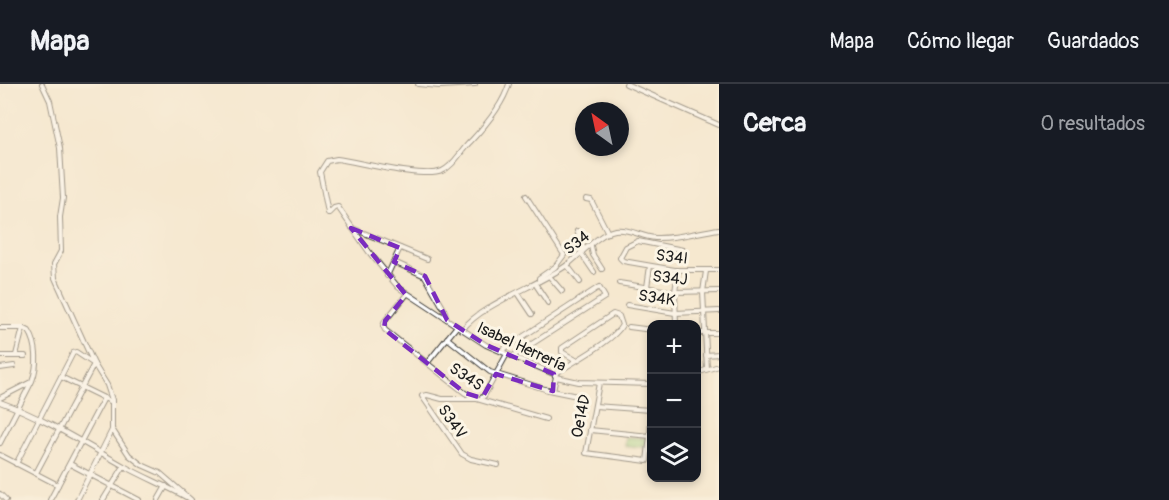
<!DOCTYPE html>
<html lang="es">
<meta charset="utf-8">
<style>
:root{--surface:#171b24;--page:#242831;--text:#f1f3f6;--muted:#9ea1a6;--line:#363941}
body{margin:0;font-family:Pangolin,sans-serif;background:var(--page);color:var(--text)}
.controls{position:absolute;right:18px;bottom:18px;display:grid;overflow:hidden;border-radius:12px;box-shadow:0 3px 9px #0003}
.controls button{width:54px;height:54px;display:grid;place-items:center;padding:0;border:0;border-bottom:2px solid var(--line);background:var(--surface);color:var(--text);font:30px sans-serif}
.compass{position:absolute;left:575px;top:18px;width:54px;height:54px;border-radius:50%;background:var(--surface);box-shadow:0 3px 9px #0003;rotate:327deg}
.list{margin:0;padding:0;list-style:none}
h2{display:flex;justify-content:space-between;align-items:center;height:78px;margin:0;padding:0 24px;font-size:26px}
h2 small{font-size:20px;font-weight:400;color:var(--muted)}
.icon{flex:none;width:33px;height:33px;fill:none;stroke:currentColor;stroke-width:2;stroke-linecap:round;stroke-linejoin:round}
.map{position:relative;flex:none;width:719px;height:416px;overflow:hidden}
header{display:flex;align-items:center;gap:36px;box-sizing:border-box;height:84px;padding:0 30px;background:var(--surface);border-bottom:2px solid var(--line)}
header strong{font-size:28px}
nav{display:flex;gap:33px;margin-inline-start:auto;font-size:21px}
main{display:flex}
aside{flex:1;background:var(--surface)}
.map>svg:first-child{display:block}
.green{fill:#9fd384;stroke:#5e7850;stroke-width:1.5}
.lines{fill:none;stroke-linecap:round;stroke-linejoin:round}
.minor-casing{stroke:#3d3b37;stroke-width:6}
.minor{stroke:#fff;stroke-width:4}
.marked{fill:none;stroke:#7b2cbf;stroke-width:4.5;stroke-dasharray:12 8;stroke-linejoin:round}
.labels{text-anchor:middle;stroke-width:6;stroke-linejoin:round;paint-order:stroke}
.street-label{font-size:16px;fill:#1c1c1c;stroke:#fcf5e5}
</style>
<header>
<strong>Mapa</strong>
<nav><a>Mapa</a><a>Cómo llegar</a><a>Guardados</a></nav>
</header>
<main>
<div class="map">
<svg width="719" height="416" viewBox="0 0 719 416">
<rect width="100%" height="100%" fill="#fcf5e5"/>
<filter id="ink" filterUnits="userSpaceOnUse"><feTurbulence type="fractalNoise" baseFrequency=".0167" numOctaves="2"/><feDisplacementMap in="SourceGraphic" scale="12" xChannelSelector="R" yChannelSelector="G"/><feConvolveMatrix kernelMatrix="1 2 1 2 8 2 1 2 1" color-interpolation-filters="sRGB"/></filter>
<filter id="wash" filterUnits="userSpaceOnUse"><feTurbulence type="fractalNoise" baseFrequency=".008" numOctaves="4" result="noise"/><feDisplacementMap in="SourceGraphic" scale="24" xChannelSelector="R" yChannelSelector="G"/><feGaussianBlur stdDeviation="1.35" result="paint"/><feColorMatrix in="noise" values="0 0 0 0 0 0 0 0 0 0 0 0 0 0 0 0 0 1.4 0 .05"/><feComposite in="paint" operator="in"/></filter>
<g filter="url(#wash)">
<rect width="100%" height="100%" fill="#f5e8cf"/>
<polygon class="green" points="626,353 647,354 646,363 625,362"/>
</g>
<g filter="url(#ink)">
<g class="lines">
<g class="minor-casing">
<g id="minor">
<polyline points="418,0 439,2 475,0"/>
<polyline points="626,0 719,41"/>
<polyline points="526,112 564,171 555,183 539,194 539,197"/>
<polyline points="586,115 591,116 608,149"/>
<path d="M328 129 320 88 327 77 337 75C359 78 424 95 442 87 454 82 461 66 471 57 486 41 503 21 509 0"/>
<polyline points="329,129 334,124 338,123 369,168 398,203 486,261 554,290 556,293 579,298 652,300"/>
<polyline points="352,144 427,175"/>
<polyline points="577,147 583,163 581,169 594,188"/>
<polyline points="591,162 593,171 602,185"/>
<polyline points="683,166 638,157 626,163 620,174 623,177 675,186 719,186"/>
<polyline points="394,178 425,192 444,225 447,235"/>
<polyline points="567,181 580,198"/>
<polyline points="706,187 703,208 707,285"/>
<polyline points="387,192 400,164"/>
<polyline points="549,192 562,207"/>
<polyline points="619,199 675,208 719,207"/>
<polyline points="536,201 548,219"/>
<polyline points="647,203 650,182"/>
<polyline points="518,209 532,230"/>
<polyline points="407,210 385,237 383,242 385,246 465,309 477,315 546,335"/>
<polyline points="627,221 675,229 719,227"/>
<polyline points="676,240 675,208 678,187"/>
<polyline points="629,243 652,246"/>
<path d="M0 244H23L29 247C38 261 38 282 32 297L0 359"/>
<path d="M462 246C483 219 538 202 567 181 580 171 599 149 615 146 630 144 641 153 655 154 676 155 698 148 719 145"/>
<polyline points="696,249 719,249"/>
<polyline points="447,254 490,288 548,306 582,313"/>
<polyline points="501,267 599,203 605,213 513,272"/>
<polyline points="16,271 23,244"/>
<polyline points="706,271 719,270"/>
<polyline points="0,272 25,272"/>
<polyline points="428,278 457,242"/>
<polyline points="0,284 14,282"/>
<polyline points="696,289 719,282"/>
<path d="M555 290C571 279 614 257 622 241L619 232 613 230 562 264V268L576 276"/>
<polyline points="61,293 112,318"/>
<polyline points="599,299 586,369 647,377 650,352 652,302"/>
<polyline points="553,307 556,293"/>
<polyline points="0,314 31,298"/>
<path d="M0 318C44 334 83 359 124 382 144 393 166 402 186 413"/>
<polyline points="595,322 650,326"/>
<polyline points="590,346 650,352"/>
<polyline points="0,371 58,401"/>
<polyline points="16,380 73,269 76,268 94,280 107,301 112,316 112,345 129,371 142,381 160,389 191,416"/>
<polyline points="70,380 139,416"/>
<polyline points="498,381 471,375 462,370 422,312 427,311 442,315 480,315 484,312 507,270"/>
<polyline points="36,389 94,280 55,194 54,180 61,167 60,133 63,114 60,64 50,17 42,0"/>
<polyline points="0,410 6,416"/>
<polyline points="50,416 104,314"/>
<polyline points="77,416 112,346"/>
<polyline points="103,416 124,382"/>
<polyline points="158,416 166,402"/>
</g>
</g>
<use href="#minor" class="minor"/>
</g>
</g>
<path d="M0 0H719V416H0ZM351 144 400 164 394 178 425 192 447 236 486 261 554 290 553 307 496 290 482 314 465 309 384 245 385 237 406 211Z" fill="#f5e8cf" fill-opacity=".55" fill-rule="evenodd"/>
<path class="marked" d="M351 144 400 164 394 178 425 192 447 236 486 261 554 290 553 307 496 290 482 314 465 309 384 245 385 237 406 211Z"/>
<g class="labels">
<g class="street-label">
<text transform="translate(576 158) rotate(-38)" y="6">S34</text>
<text transform="translate(672 172) rotate(7)" y="6">S34I</text>
<text transform="translate(670 193) rotate(6)" y="6">S34J</text>
<text transform="translate(657 213) rotate(8)" y="6">S34K</text>
<text transform="translate(522 262) rotate(25)" y="6">Isabel Herrería</text>
<text transform="translate(467 292) rotate(34)" y="6">S34S</text>
<text transform="translate(580 332) rotate(-79)" y="6">Oe14D</text>
<text transform="translate(453 337) rotate(55)" y="6">S34V</text>
</g>
</g>
</svg>
<div class="controls">
<button>+</button>
<button>−</button>
<button><svg class="icon" aria-label="layers" viewBox="0 0 24 24"><path d="M12 4l9 5-9 5-9-5zM3 14l9 5 9-5"/></svg></button>
</div>
<svg class="compass" viewBox="-18 -18 36 36"><path d="M0-13l5 13h-10z" fill="#e53935"/><path d="M0 13l5-13h-10z" fill="#9ea1a6"/></svg>
</div>
<aside>
<h2>Cerca<small>0 resultados</small></h2>
<ul class="list">
</ul>
</aside>
</main>
